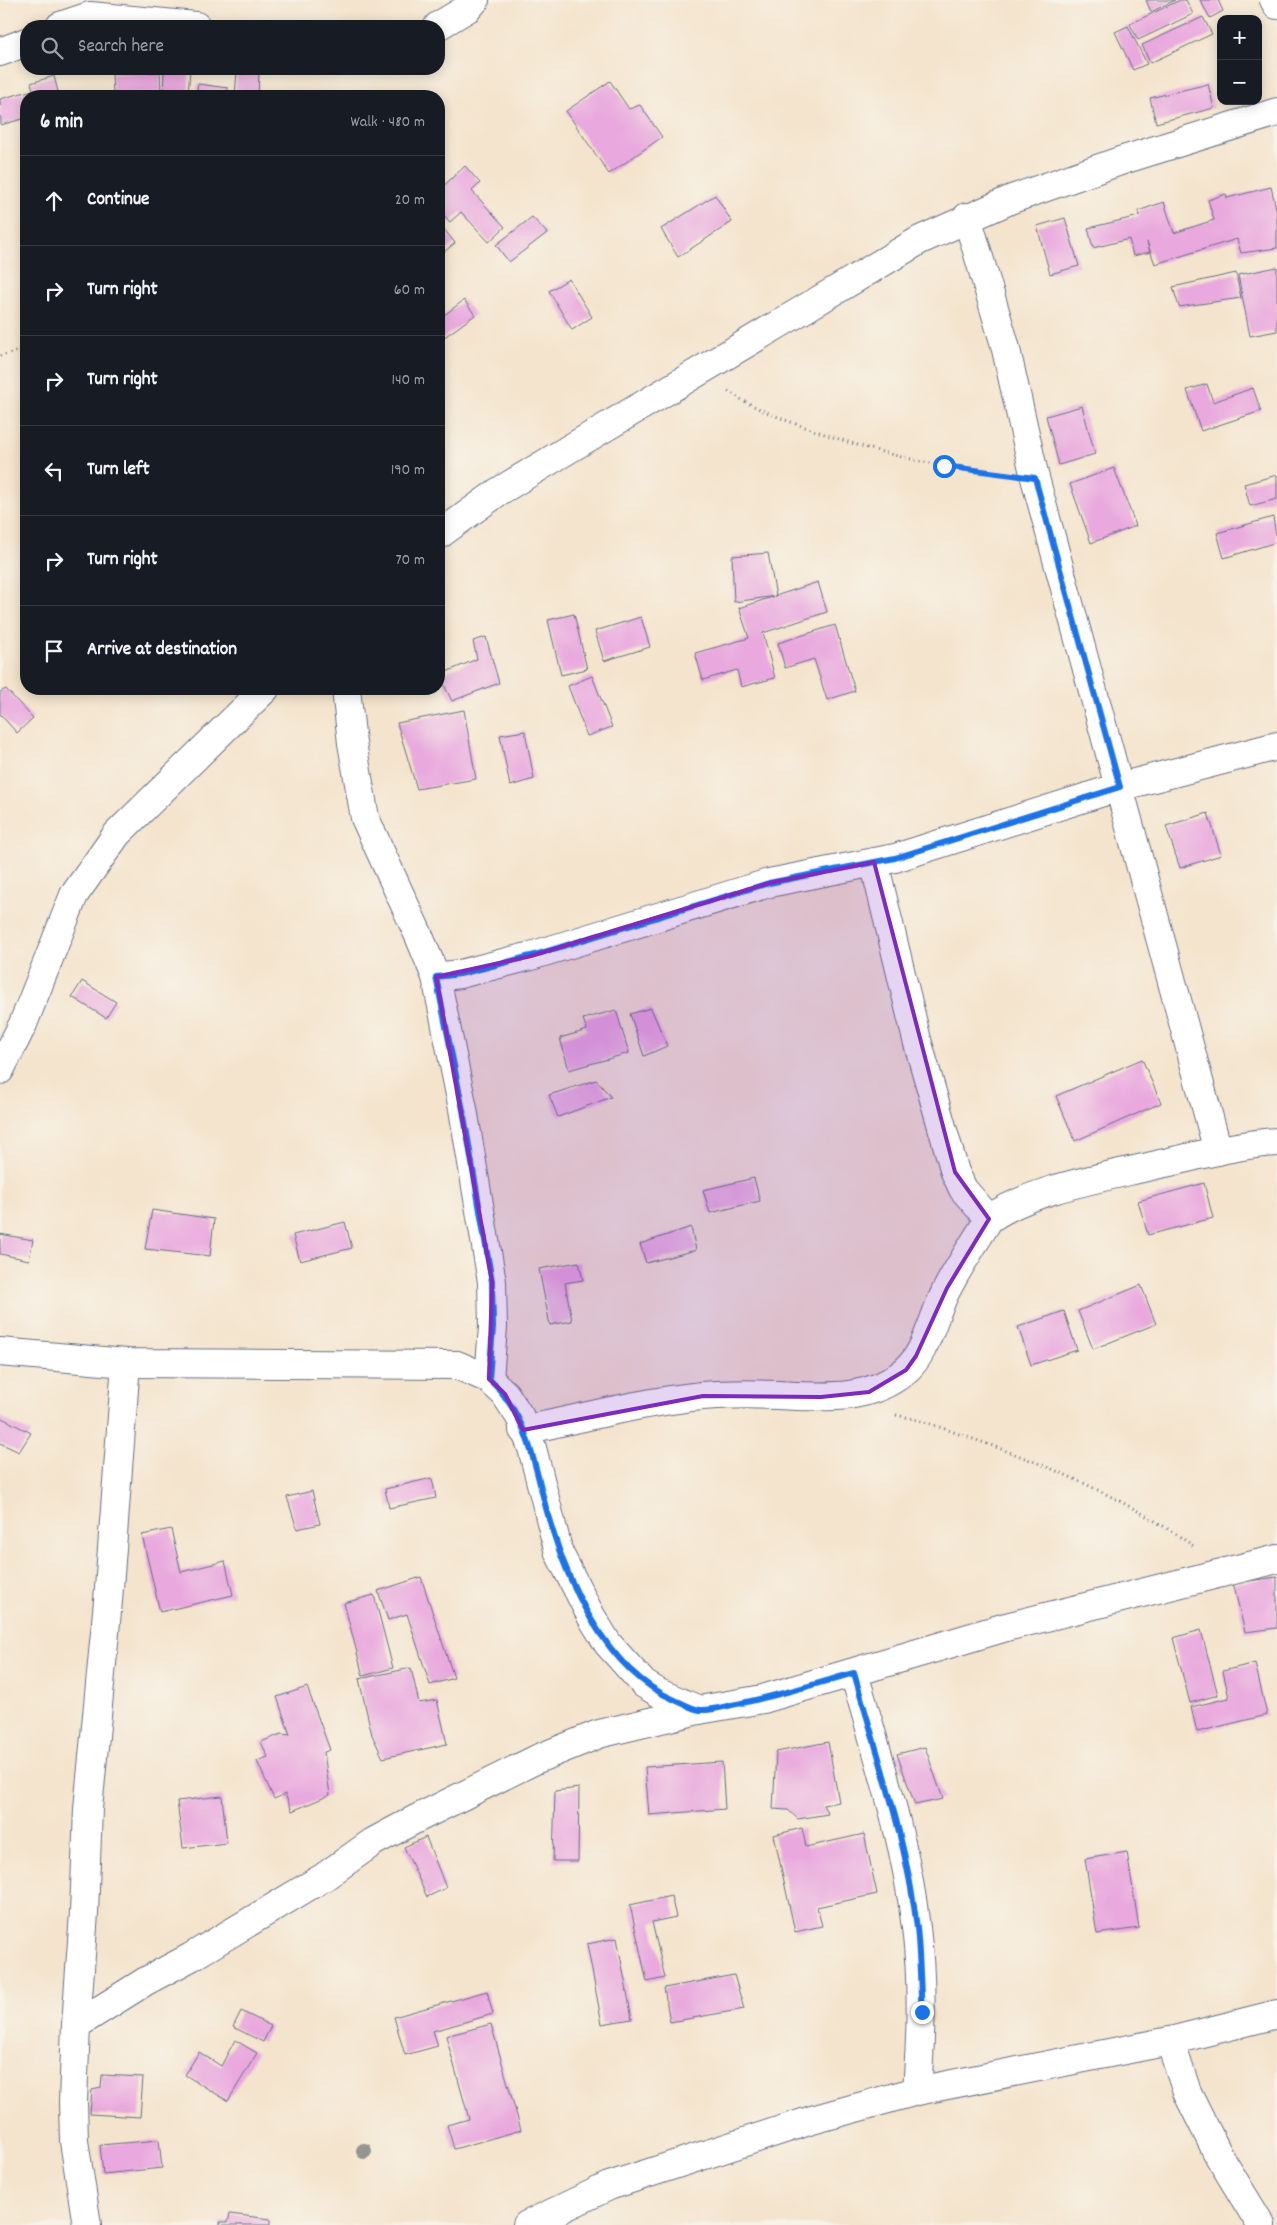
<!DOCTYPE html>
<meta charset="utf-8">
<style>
:root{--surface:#171b24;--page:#20242c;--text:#f1f3f6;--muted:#9ea1a6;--line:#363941}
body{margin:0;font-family:Dekko,sans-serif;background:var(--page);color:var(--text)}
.controls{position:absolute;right:15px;top:15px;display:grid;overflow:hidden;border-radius:10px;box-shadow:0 2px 12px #0003}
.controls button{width:45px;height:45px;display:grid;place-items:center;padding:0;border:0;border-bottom:1px solid var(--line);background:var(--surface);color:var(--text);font:25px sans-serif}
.stop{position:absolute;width:15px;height:15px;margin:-11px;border:4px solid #1a73e8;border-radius:50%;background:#fff}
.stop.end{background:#1a73e8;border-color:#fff;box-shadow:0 1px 5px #0008}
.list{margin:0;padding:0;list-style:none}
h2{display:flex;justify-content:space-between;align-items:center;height:65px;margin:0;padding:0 20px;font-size:21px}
h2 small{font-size:16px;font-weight:400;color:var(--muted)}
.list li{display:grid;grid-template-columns:32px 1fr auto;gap:15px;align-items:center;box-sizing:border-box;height:90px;padding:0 20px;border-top:1px solid var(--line)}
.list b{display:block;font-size:19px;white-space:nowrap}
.list em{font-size:16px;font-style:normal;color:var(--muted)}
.icon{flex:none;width:28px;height:28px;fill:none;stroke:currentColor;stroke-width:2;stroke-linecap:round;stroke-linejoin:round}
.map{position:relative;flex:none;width:1277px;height:2225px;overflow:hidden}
.search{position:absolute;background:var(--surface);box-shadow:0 2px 12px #0003;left:20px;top:20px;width:425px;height:55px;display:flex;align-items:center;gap:12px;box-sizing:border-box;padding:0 18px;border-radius:20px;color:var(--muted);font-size:19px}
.panel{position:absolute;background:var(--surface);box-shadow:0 2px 12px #0003;left:20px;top:90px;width:425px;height:605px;border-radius:20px}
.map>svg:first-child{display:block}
.building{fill:#e9a8de}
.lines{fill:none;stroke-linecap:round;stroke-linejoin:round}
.minor-casing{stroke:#676e85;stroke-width:30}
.path{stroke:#676e85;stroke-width:3;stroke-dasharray:1 4;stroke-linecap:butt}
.minor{stroke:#fff;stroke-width:28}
.tree{fill:#939692}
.route{stroke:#1a73e8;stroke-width:6}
.marked{fill:#7b2cbf;fill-opacity:0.2;stroke:#7b2cbf;stroke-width:4;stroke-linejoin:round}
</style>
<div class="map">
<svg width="1277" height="2225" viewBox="0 0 1277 2225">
<rect width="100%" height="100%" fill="#f7f3e8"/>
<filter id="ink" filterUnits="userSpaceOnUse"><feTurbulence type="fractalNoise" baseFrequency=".02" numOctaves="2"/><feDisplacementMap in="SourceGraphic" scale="10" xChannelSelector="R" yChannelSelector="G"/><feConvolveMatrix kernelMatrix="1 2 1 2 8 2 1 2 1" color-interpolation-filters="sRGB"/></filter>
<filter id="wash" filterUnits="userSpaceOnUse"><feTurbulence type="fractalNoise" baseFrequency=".0096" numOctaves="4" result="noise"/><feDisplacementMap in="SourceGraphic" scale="20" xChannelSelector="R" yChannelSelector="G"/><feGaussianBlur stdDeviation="1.12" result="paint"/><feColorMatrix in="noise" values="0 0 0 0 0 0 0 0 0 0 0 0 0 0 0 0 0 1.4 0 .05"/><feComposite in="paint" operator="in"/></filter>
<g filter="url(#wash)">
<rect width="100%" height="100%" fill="#f4e4cd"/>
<g id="blocks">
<g class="building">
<polygon points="1146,0 1175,0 1151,12"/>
<polygon points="1180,0 1186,0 1193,14 1138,40 1130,24"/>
<polygon points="1200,0 1218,0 1223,11 1210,18"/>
<polygon points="1203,17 1212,34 1150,63 1142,45"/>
<polygon points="1128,26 1147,64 1133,70 1115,32"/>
<polygon points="164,69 190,69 188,96 163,96"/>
<polygon points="237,71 259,72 258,96 235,96"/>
<polygon points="160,72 161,92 113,94 112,74"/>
<polygon points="54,76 59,96 26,96 26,118 1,125 0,99 33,90 31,83"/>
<polygon points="610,81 629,109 640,105 662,137 609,174 566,111"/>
<polygon points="198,84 228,88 227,96 196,95"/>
<polygon points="1208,84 1214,108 1156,123 1150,98"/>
<polygon points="465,166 480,183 472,191 505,227 489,242 461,212 450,222 439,210 439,190"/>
<polygon points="1271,187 1277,212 1277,248 1241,253 1237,239 1155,264 1147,242 1150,252 1133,256 1129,239 1093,248 1088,228 1139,216 1138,211 1164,202 1174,233 1214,220 1208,200 1226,194 1227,198"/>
<polygon points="715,195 732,222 678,257 661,229"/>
<polygon points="532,217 547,233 509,262 496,245"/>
<polygon points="1065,218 1079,266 1050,274 1037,226"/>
<polygon points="439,223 455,243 439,256"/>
<polygon points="1277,267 1277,331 1250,336 1238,275"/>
<polygon points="1236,273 1241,298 1179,307 1173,287"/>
<polygon points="569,279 592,317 572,330 549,291"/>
<polygon points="464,300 475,315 439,341 439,319"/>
<polygon points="1207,384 1213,402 1253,388 1261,411 1201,431 1187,390"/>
<polygon points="1082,406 1095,454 1059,465 1046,416"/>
<polygon points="1114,468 1136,526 1091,543 1070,484"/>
<polygon points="1277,475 1277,499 1250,506 1244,484"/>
<polygon points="1273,517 1277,542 1224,558 1217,533"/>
<polygon points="768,553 776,596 734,602 732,556"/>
<polygon points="818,582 827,612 763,633 775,678 741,687 737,670 703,680 695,653 749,638 739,608"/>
<polygon points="574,614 587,669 561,675 548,620"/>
<polygon points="641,617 650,647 604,661 595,631"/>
<polygon points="835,625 855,691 827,700 814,659 785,668 778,643"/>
<polygon points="486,637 499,683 452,701 439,675 477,659 473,641"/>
<polygon points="592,676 612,727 587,736 568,686"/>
<polygon points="6,689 33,718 17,733 0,714 0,692"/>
<polygon points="464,710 476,779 417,789 397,723"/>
<polygon points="525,731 534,779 510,786 500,735"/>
<polygon points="1208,813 1221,855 1180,868 1166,826"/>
<polygon points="82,981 116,1002 106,1018 72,997"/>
<polygon points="651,1008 667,1046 644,1056 630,1014"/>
<polygon points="616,1010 629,1053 569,1070 560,1038 587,1030 583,1019"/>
<polygon points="1142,1059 1161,1103 1075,1141 1056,1096"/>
<polygon points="596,1080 611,1097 558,1117 549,1095"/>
<polygon points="754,1178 760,1201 710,1213 703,1190"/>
<polygon points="1204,1183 1213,1218 1148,1235 1138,1201"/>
<polygon points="152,1210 214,1219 210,1256 145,1249"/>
<polygon points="345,1222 352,1248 300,1261 293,1235"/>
<polygon points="691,1227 696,1250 646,1263 640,1244"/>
<polygon points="0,1234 33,1240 29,1260 0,1254"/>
<polygon points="579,1262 583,1280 565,1283 572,1321 550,1325 539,1269"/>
<polygon points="1141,1285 1156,1324 1093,1349 1078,1311"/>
<polygon points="1064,1311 1077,1350 1031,1365 1018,1327"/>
<polygon points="0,1417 31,1433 19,1452 0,1443"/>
<polygon points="432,1478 436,1498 389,1508 385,1489"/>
<polygon points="312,1491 320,1524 297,1529 287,1497"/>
<polygon points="171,1529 181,1572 225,1561 233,1595 160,1612 142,1535"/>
<polygon points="421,1577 454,1678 430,1685 407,1614 388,1620 378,1591"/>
<polygon points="1277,1577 1277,1628 1245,1632 1233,1583"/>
<polygon points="374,1595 393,1668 363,1676 344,1603"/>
<polygon points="1201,1630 1218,1695 1190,1703 1173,1638"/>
<polygon points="1255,1663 1267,1715 1197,1732 1191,1707 1229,1698 1223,1671"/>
<polygon points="411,1668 419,1703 437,1700 447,1744 383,1758 372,1735 359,1679"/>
<polygon points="307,1687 330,1750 324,1752 330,1795 292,1811 285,1794 274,1799 257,1761 268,1757 261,1742 281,1734 290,1735 277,1697"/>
<polygon points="828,1742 839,1802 823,1805 828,1814 798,1819 788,1810 773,1809 776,1752"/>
<polygon points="925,1747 943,1799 915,1805 897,1754"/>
<polygon points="722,1762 725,1809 649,1815 645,1767"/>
<polygon points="579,1788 578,1861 553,1861 555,1791"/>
<polygon points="222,1796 227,1843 183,1848 177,1801"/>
<polygon points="802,1828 806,1847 864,1834 877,1894 817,1907 822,1926 795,1932 774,1835"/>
<polygon points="426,1837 446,1888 427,1897 404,1847"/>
<polygon points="1127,1852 1139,1928 1097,1934 1085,1859"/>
<polygon points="671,1896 676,1917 652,1922 665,1978 647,1982 630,1905"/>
<polygon points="617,1938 632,2019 602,2024 587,1944"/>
<polygon points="734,1975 744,2009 670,2022 664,1988"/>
<polygon points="487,1991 493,2014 433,2031 438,2046 405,2055 394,2017"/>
<polygon points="241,2011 271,2026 263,2042 233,2027"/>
<polygon points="491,2024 521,2130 454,2149 447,2125 469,2119 446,2036"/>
<polygon points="235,2040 257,2053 228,2101 185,2075 199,2052 221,2066"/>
<polygon points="102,2075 143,2077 140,2117 90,2114 92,2090 101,2088"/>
<polygon points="159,2140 162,2168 103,2174 100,2145"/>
<polygon points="230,2214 270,2219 270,2225 220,2225 220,2222 228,2222"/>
</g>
</g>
</g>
<g filter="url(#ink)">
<use href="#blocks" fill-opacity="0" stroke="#676e85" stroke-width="1"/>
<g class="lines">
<g class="minor-casing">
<g id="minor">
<polyline points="1274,0 1277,5"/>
<polyline points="60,26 90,16 196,26"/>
<polyline points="438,26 468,8 475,0"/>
<polyline points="0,52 26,42"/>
<polyline points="967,217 1005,345 1035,478 1218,1151"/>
<polyline points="439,535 498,492 569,449 920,240 1012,199 1123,160 1277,112"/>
<polyline points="346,689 352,743 365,818 419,936 436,977 463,1109 492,1282 493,1327 489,1379"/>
<polyline points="874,862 917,1040 955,1172 963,1189 989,1219"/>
<polyline points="436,977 460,974 531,956 769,883 895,858 1119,787 1277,746"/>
<polyline points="0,1070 23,1024 74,895 117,834 265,689"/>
<polyline points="0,1352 126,1363 457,1365 489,1379 505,1394 520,1417 532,1448 559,1553 591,1616 608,1644 644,1684 659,1693 699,1710 763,1699 1006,1627 1277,1559"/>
<path d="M523 1430C583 1418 642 1402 702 1396 727 1394 753 1394 778 1395 822 1397 869 1402 905 1371 928 1352 933 1313 948 1287 960 1264 975 1242 989 1219 1033 1188 1107 1177 1160 1164 1198 1156 1238 1144 1277 1142"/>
<path d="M854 1673C878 1757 906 1841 916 1928 923 1982 921 2036 917 2091"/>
<polyline points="76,2025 146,1981 191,1957 324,1877 373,1842 414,1820 537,1759 599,1734 699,1710"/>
<polyline points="1170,2041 1187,2092 1219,2156 1261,2225"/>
<polyline points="87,2225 74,2141 73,2102 76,2025 84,1913 88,1809 108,1601 126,1363"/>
<polyline points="527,2225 609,2186 812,2120 917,2091 1170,2041 1277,2014"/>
</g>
</g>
<g class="path">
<polyline points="0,356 26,349"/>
<path d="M728 391C756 410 787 421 819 432 882 455 935 466 1002 474"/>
<path d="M896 1415C923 1420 950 1431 976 1440 1054 1467 1128 1500 1195 1547"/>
</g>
<use href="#minor" class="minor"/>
</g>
<circle class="tree" cx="364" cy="2151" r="8"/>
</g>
<g class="lines" filter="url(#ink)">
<path class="route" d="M922 2012C920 1984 920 1956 917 1928 907 1842 878 1757 854 1673 815 1684 777 1696 737 1704 726 1706 711 1711 700 1710 692 1709 682 1703 675 1700 604 1670 565 1578 546 1508 533 1459 528 1416 489 1379L493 1327 492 1282 463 1110 436 977 460 974 531 956 769 883 895 858 1120 787 1035 478 944 466"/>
</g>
<path class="marked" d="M874 862 955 1172 989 1219 947 1288 916 1356 906 1370 869 1392 821 1397 703 1396 523 1430 505 1394 489 1379 492 1282 436 977 531 956 769 883Z"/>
</svg>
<div class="controls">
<button>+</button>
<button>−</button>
</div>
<div class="stop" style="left:944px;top:466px"></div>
<div class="stop end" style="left:922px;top:2012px"></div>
<div class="search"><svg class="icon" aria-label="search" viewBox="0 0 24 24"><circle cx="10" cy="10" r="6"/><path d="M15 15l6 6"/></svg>Search here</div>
<section class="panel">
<h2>6 min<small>Walk · 480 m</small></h2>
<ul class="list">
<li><svg class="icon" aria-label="ahead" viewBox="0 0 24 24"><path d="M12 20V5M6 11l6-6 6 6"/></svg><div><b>Continue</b></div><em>20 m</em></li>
<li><svg class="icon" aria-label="right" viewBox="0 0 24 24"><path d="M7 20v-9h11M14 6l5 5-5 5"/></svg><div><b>Turn right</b></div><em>60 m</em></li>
<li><svg class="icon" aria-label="right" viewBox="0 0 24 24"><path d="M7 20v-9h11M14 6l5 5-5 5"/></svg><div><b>Turn right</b></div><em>140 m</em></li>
<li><svg class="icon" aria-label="left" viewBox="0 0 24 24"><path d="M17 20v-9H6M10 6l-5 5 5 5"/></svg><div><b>Turn left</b></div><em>190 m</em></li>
<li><svg class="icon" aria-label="right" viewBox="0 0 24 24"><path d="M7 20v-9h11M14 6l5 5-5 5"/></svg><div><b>Turn right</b></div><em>70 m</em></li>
<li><svg class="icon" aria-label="arrive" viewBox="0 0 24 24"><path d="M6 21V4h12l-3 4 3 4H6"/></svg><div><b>Arrive at destination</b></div></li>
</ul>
</section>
</div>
